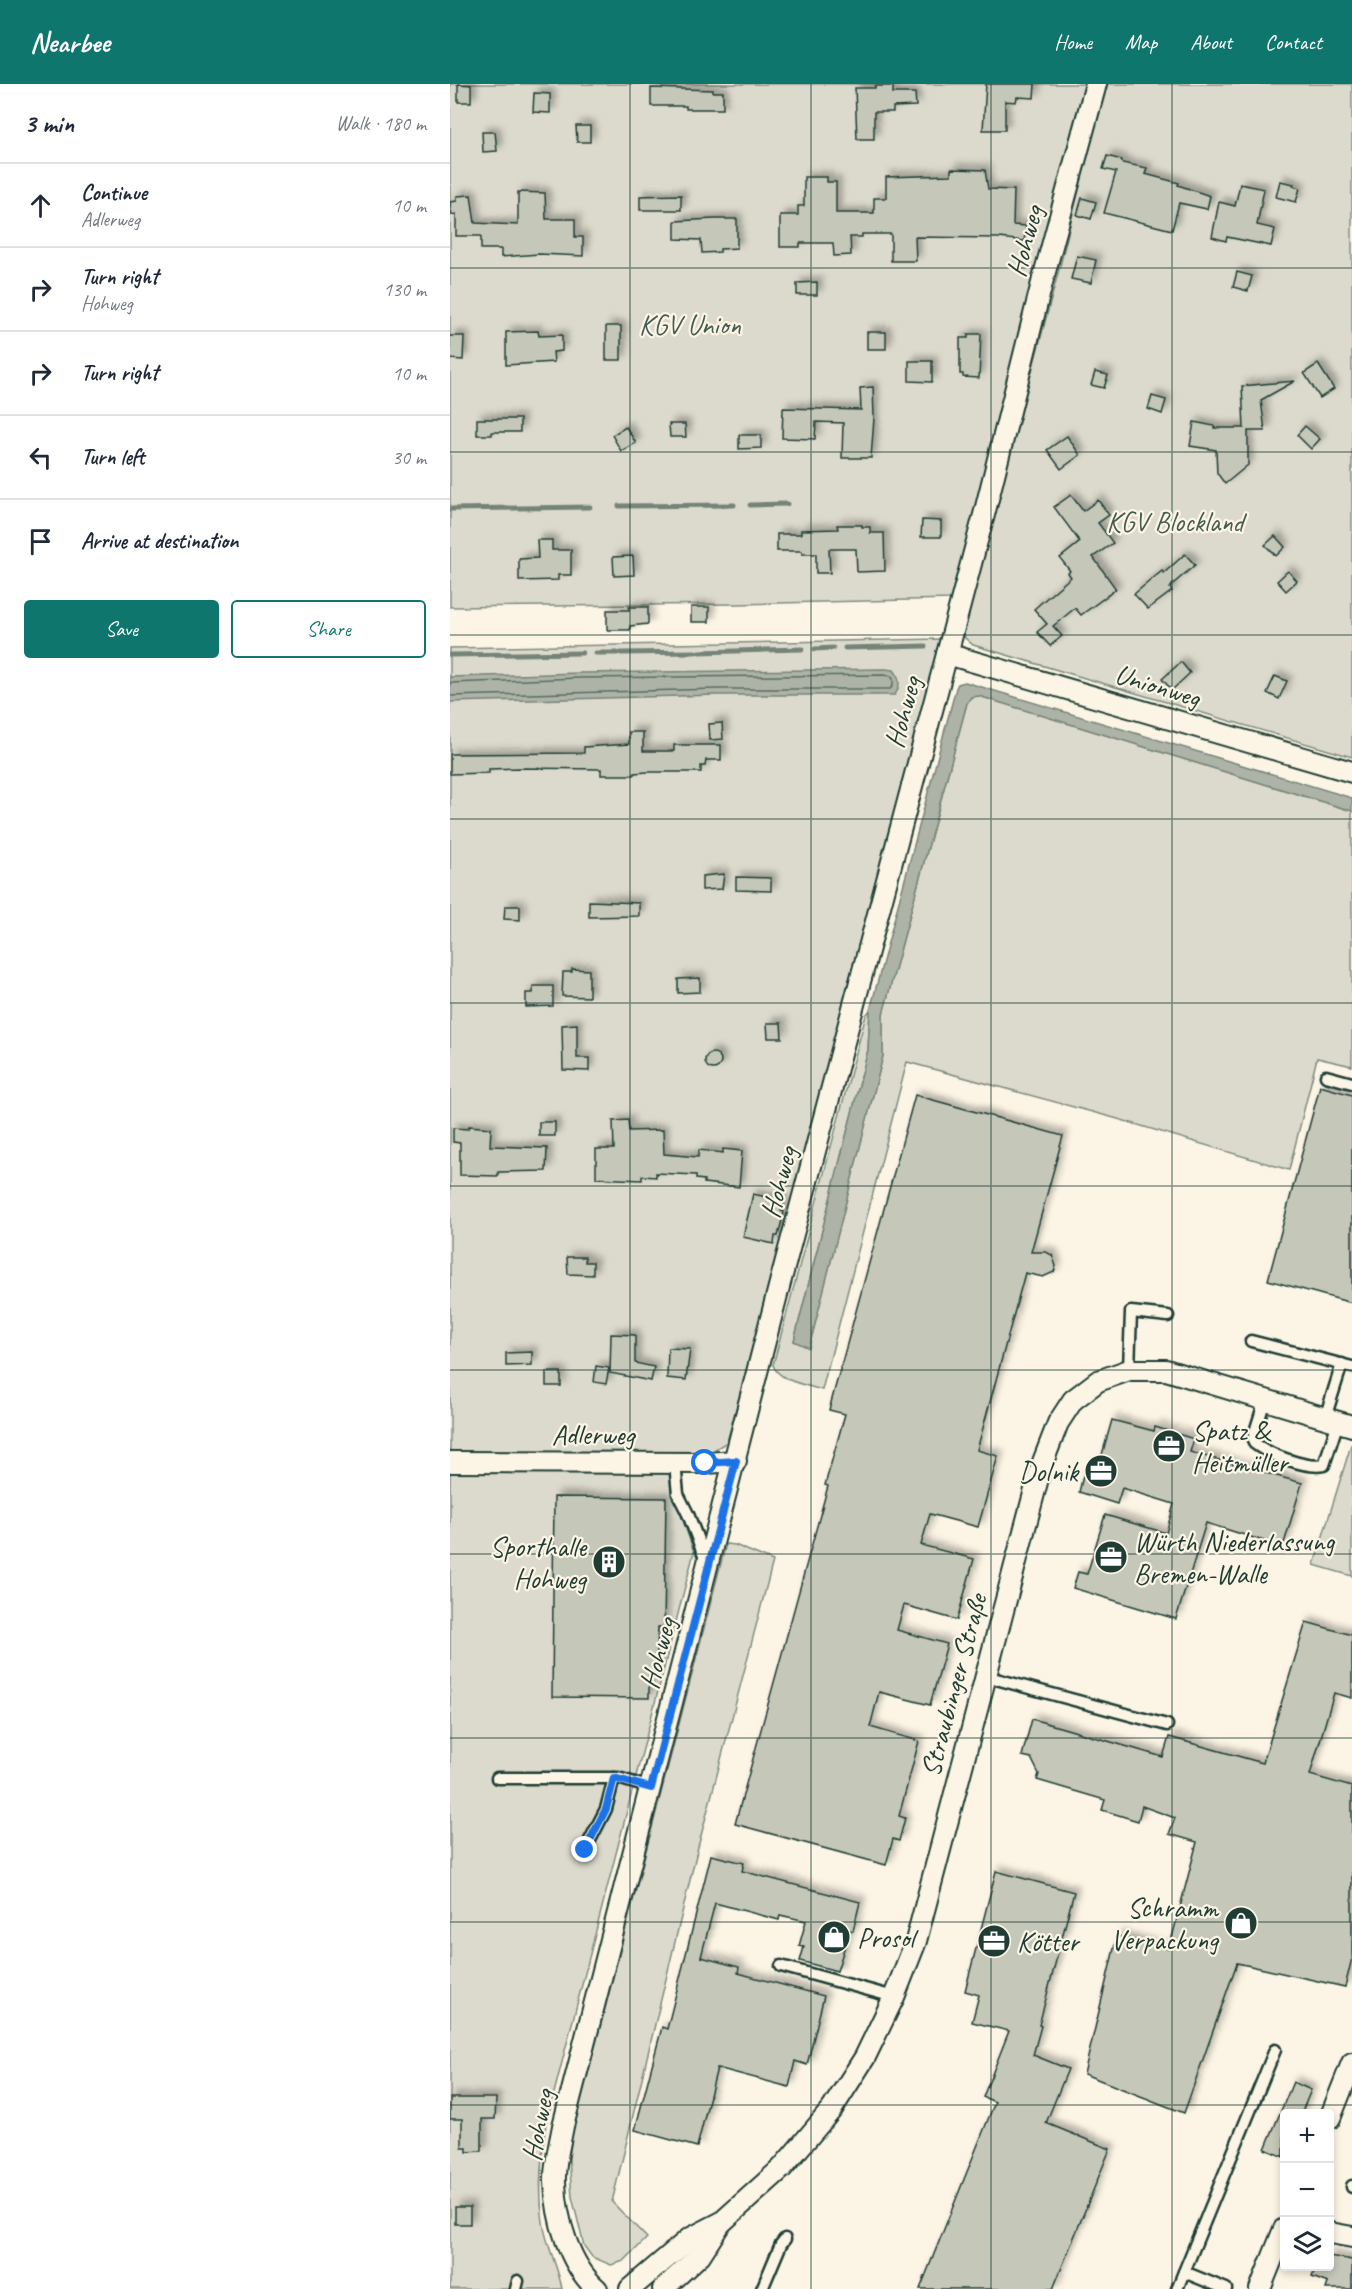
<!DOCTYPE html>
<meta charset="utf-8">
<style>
:root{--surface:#fff;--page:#f2f2f3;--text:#1f2937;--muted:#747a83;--line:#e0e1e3;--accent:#0f766e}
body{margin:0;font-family:Caveat,sans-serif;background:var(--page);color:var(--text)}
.controls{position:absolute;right:18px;bottom:18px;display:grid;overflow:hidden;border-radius:6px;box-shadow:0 3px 9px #0003}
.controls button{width:54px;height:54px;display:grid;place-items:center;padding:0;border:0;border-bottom:2px solid var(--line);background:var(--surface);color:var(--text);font:30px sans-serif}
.stop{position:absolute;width:18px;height:18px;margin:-14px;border:4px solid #1a73e8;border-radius:50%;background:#fff}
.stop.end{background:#1a73e8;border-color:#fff;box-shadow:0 2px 6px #0008}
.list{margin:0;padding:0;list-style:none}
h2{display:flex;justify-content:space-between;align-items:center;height:78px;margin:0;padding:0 24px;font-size:26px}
h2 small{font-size:20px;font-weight:400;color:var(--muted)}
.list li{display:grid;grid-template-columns:39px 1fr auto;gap:18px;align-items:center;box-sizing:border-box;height:84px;padding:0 24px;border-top:2px solid var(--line)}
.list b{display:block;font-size:22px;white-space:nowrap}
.list p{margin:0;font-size:20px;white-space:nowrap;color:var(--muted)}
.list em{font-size:20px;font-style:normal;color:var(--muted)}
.actions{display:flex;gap:12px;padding:18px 24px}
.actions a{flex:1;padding:14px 0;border:2px solid var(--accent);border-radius:6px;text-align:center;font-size:21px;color:var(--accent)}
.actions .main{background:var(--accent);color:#fff}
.icon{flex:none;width:33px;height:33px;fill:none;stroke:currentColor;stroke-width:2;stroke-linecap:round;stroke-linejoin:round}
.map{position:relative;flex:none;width:902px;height:2205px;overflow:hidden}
header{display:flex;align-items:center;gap:36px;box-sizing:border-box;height:84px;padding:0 30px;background:var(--accent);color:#fff}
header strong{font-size:28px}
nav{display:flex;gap:33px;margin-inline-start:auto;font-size:21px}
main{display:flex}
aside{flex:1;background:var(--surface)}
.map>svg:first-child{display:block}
.green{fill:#dcdacc;stroke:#7e8c80;stroke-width:1.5}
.water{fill:#aeb3a7;stroke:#758479;stroke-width:1.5}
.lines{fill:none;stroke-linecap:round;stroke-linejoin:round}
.shore{stroke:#586c62;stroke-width:1.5}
.stream{stroke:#758479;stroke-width:5}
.building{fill:#c5c7b9;stroke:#1f3d34;stroke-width:1.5;filter:url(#shadow)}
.lane-casing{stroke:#1f3d34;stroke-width:15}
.street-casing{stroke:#1f3d34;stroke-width:24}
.lane{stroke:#fcf5e5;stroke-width:10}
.street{stroke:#fcf5e5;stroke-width:20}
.route{stroke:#1a73e8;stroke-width:8}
.grid{fill:none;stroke:#1f3d34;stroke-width:1.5;stroke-opacity:0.55}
.labels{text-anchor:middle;stroke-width:4.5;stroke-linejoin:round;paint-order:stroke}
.street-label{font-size:28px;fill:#1f3d34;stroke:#fcf5e5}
.park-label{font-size:28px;fill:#455c52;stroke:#fcf5e5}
.poi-label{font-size:28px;fill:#1f3d34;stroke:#fcf5e5;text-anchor:start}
</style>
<header>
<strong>Nearbee</strong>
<nav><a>Home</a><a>Map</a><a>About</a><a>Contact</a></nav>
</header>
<main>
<aside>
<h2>3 min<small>Walk · 180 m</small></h2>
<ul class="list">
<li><svg class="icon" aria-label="ahead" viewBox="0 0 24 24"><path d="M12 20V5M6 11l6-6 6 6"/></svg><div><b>Continue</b><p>Adlerweg</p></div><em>10 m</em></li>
<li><svg class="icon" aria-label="right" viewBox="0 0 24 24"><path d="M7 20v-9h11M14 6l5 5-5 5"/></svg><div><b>Turn right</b><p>Hohweg</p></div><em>130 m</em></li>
<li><svg class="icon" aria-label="right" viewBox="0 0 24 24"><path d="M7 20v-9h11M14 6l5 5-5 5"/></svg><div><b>Turn right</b></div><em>10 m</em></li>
<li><svg class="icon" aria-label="left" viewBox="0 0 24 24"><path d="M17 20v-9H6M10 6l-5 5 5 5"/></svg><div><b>Turn left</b></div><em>30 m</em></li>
<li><svg class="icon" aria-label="arrive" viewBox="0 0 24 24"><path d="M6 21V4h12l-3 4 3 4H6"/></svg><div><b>Arrive at destination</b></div></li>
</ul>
<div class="actions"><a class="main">Save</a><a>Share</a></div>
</aside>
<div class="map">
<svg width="902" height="2205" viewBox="0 0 902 2205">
<defs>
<filter id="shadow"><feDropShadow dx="5" dy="-5" stdDeviation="3" flood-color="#0004"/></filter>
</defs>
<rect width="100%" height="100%" fill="#fcf5e5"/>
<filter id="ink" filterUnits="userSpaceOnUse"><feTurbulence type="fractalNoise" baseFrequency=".0167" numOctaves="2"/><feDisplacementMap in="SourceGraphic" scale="12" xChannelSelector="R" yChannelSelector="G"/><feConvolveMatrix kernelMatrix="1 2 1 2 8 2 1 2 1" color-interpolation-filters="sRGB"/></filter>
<g filter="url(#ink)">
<g class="green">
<polygon points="0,0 635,0 502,515 287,520 0,523"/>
<polygon points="655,0 902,0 902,673 523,561 515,554 513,546 611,178"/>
<polygon points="492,555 277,1358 259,1369 0,1368 0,564"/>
<path d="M529 612 902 727V982L867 974 839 1086 668 1035 457 978 372 1306C357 1301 328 1297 323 1281L416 931 420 926 418 966 344 1257 359 1263 433 972V930L517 619 521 613Z"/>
<polygon points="901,1361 902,1362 902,1492 864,1481"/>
<path d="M221 1385 223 1408 244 1468 96 2040C91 2073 88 2105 93 2138 96 2161 108 2182 112 2205H0V1386Z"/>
<polygon points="276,1460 285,1461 323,1477 247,1767 162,2118 197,2154 174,2177 161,2181 142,2173 134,2162 122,2113 119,2075 122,2051"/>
</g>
<g class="water">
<path d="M435 585 444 586C451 595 450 602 445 611H267L0 618V593L129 589Z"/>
<polygon points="515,598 902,714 902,727 529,612 521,613 517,619 433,930 433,972 359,1264 344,1257 418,966 420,926 506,604 508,600"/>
</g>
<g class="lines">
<polyline class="shore" points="0,599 129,594 434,591 441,592 443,595 443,602 440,605 267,605 0,612"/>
<g class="stream">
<polyline points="300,421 337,420"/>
<polyline points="169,422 284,421"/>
<polyline points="0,425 140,423"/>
<polyline points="395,564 475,562"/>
<polyline points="365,565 383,564"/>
<polyline points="249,568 352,565"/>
<polyline points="146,569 167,569"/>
<polyline points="171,569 245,568"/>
<polyline points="0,571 132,569"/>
</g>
</g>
<g class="building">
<polygon points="8,0 21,1 21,18 8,18"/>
<polygon points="536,0 585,0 584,14 567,13 566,18 555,17 555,46 533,46"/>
<polygon points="425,2 443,2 443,9 465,9 466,22 443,23 443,28 424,28 424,55 407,55 405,4 425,4"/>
<polygon points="201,4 263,6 263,8 273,8 273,25 236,25 236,22 201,22"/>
<polygon points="84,9 100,10 100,29 83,28"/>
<polygon points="126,42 140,42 140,58 127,58"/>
<polygon points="32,48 45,48 47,67 33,68"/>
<polygon points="657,72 672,76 672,79 697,84 695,90 729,99 728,101 760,112 757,125 729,119 722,146 654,129 666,88 653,85"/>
<polygon points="501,85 535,86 538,105 564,106 563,141 576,142 574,157 549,154 465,153 466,177 441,177 441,150 412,150 412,153 400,153 401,171 384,172 383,159 350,159 350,163 330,163 330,131 348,131 348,122 354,122 354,93 377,93 377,98 386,98 386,129 424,129 424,114 436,114 436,93 501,91"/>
<polygon points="830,97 844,100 843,102 850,104 846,118 826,113"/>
<polygon points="790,100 814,105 807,141 825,145 821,162 777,153 776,157 762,153 769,118 785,122"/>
<polygon points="68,108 95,109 96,135 125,135 125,153 133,153 133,172 89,170 51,173 51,165 31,165 31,152 6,152 6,130 2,131 0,118 7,117 7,112 21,111 25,139 68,141"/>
<polygon points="231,111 231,126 190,126 190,112"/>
<polygon points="632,114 646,118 641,135 627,131"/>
<polygon points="265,135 287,135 287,164 270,165 270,168 252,169 251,156 225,155 225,137"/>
<polygon points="627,172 646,176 641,199 621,195"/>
<polygon points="787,188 802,192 798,207 783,203"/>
<polygon points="367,198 367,211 347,211 347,199"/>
<rect x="156" y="242" width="15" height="34"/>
<polygon points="88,247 89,252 112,251 112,267 103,268 104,278 56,281 56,248"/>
<rect x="417" y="248" width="19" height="17"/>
<polygon points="518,250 531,250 529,294 513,293 513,290 510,290 510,254 518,254"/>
<polygon points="0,252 14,252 13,276 0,275"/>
<polygon points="459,277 482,277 482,298 459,297"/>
<polygon points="868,280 884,305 870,314 854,289"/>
<polygon points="645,288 658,291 654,304 641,301"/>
<polygon points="845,297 811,316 815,347 798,347 798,381 775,400 767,389 766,366 740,362 744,338 764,342 764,344 794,344 792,302"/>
<polygon points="423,303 424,334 421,374 392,374 393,339 366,338 365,355 332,354 333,324 411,326 410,304"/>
<polygon points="702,312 716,316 712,330 698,325"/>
<polygon points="27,335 70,335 70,348 42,348 42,351 27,351"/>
<polygon points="219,340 235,340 236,353 220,353"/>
<polygon points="855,342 870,355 861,365 847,351"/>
<polygon points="176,343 186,359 171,367 162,351"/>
<polygon points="289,351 311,351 311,364 289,365"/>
<polygon points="617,352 630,371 611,385 597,366"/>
<polygon points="621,411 633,427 648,416 659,431 648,439 663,459 643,473 666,505 631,531 625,524 603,542 612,552 600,562 587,548 597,540 584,525 621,493 618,489 620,487 610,474 630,458 604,423"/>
<polygon points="472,436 491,437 491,453 471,453"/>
<polygon points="387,441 412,441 412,443 420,443 420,449 434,449 435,487 407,488 406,465 379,465 380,489 366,489 366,470 352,470 352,467 327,467 327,450 351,450 351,446 388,445"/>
<polygon points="825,452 835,463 826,472 815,461"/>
<polygon points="87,456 102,456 102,466 121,466 121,491 108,491 108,496 69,497 69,475 88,474"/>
<polygon points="735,470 745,481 723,500 720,504 722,507 698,525 684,510 712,487 714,489"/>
<polygon points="183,472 184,491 164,492 163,473"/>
<polygon points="838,487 847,497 836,507 827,497"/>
<polygon points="179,523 198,523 198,540 180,542 180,546 157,546 157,526 179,526"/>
<rect x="241" y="523" width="18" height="15"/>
<polygon points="731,578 740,589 722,606 712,595"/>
<polygon points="825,592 837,597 829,615 817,609"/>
<polygon points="272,639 273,655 260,656 259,640"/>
<polygon points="179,648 193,648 193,667 224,667 224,661 271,661 271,676 256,676 255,682 251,682 251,688 198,688 184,689 184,691 151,691 151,685 71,684 39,685 39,689 0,690 0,670 134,669 134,663 179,660"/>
<polygon points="274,790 272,805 252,806 252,792"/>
<polygon points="286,793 321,794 321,807 286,806"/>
<polygon points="139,817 189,819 189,832 139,833"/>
<polygon points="55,822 70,822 70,836 54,835"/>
<polygon points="122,885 139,886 139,913 112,912 113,888 122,888"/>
<polygon points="250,894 250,908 228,909 228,895"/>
<polygon points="83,902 103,902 103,922 76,923 76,909 83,909"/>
<polygon points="317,939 331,939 332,954 318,954"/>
<polygon points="127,940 127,974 139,974 139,987 113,986 112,941"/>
<circle cx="263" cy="977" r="8"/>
<polygon points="870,1002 902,1011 902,1219 818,1196"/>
<polygon points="465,1011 613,1052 581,1168 596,1168 602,1171 606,1182 604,1188 593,1193 575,1189 527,1366 548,1372 528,1443 480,1430 471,1461 524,1475 507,1536 454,1521 447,1546 497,1560 480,1621 429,1608 420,1643 469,1657 449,1732 455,1734 449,1757 443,1755 436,1781 285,1740 378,1402 375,1401 395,1330 379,1326"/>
<polygon points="178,1036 179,1047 213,1046 214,1070 248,1073 249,1066 273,1069 273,1065 292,1067 289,1103 254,1099 254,1096 246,1095 246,1091 206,1089 206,1093 192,1092 192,1096 146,1094 146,1065 164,1065 163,1037"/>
<rect x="89" y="1038" width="16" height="14"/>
<polygon points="19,1042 41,1044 40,1062 97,1064 96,1087 48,1088 48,1092 10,1091 10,1059 3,1058 3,1044 18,1045"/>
<polygon points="303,1110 334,1117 331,1127 334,1128 328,1152 325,1152 324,1160 293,1153"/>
<polygon points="117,1173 135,1173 135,1178 143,1178 143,1191 118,1190"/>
<polygon points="161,1250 185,1251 185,1279 204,1283 201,1297 160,1289"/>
<polygon points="218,1264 240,1265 236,1296 217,1294"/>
<polygon points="82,1268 82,1281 56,1282 56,1269"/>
<polygon points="146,1282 159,1284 156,1300 144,1298"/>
<rect x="96" y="1288" width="15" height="14"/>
<polygon points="662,1336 704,1347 705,1343 744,1355 740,1368 852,1399 833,1463 756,1439 726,1535 623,1504 628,1488 637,1490 655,1431 716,1449 724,1420 672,1404 667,1420 629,1408 633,1392 645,1395"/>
<polygon points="104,1413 216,1414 214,1543 208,1543 206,1591 199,1591 199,1614 102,1613"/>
<polygon points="856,1538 902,1551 902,1614 884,1609 860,1691 902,1703 902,1874 895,1903 787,1879 734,2029 634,1990 667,1852 719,1865 747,1758 719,1750 725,1734 692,1722 688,1737 652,1726 655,1716 587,1696 589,1690 581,1674 572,1672 582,1635 713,1673 719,1653 813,1679"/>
<polygon points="261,1771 294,1779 292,1787 410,1818 403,1847 400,1846 387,1887 350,1877 354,1863 349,1862 356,1837 330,1831 329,1836 265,1819 251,1873 289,1883 288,1889 374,1912 357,1981 345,1977 339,2003 267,1984 247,2063 185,2046 212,1943 217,1945"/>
<polygon points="546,1787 624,1808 589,1941 591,1942 583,1971 618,1985 596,2039 660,2065 603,2205 470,2205 545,2018 533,2013 559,1947 522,1938 529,1911 515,1907"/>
<polygon points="843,1998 861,2006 851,2030 834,2030 834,2073 815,2065"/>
<polygon points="0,2014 46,2014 45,2035 32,2035 32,2067 17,2068 17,2064 12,2064 12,2035 0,2035"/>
<rect x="5" y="2123" width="15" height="17"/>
<polygon points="879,2172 902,2176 902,2205 876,2205 878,2199 862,2193 866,2182 879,2182"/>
</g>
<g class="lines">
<g class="lane-casing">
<g id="lane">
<polyline points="876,992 902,999"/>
<polyline points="801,1257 902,1283"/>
<polyline points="679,1286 681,1228 718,1232"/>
<path d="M815 1316 804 1351V1359C818 1370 856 1385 874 1381L888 1338"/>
<polyline points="875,1334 892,1280"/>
<polyline points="225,1379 228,1410 238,1430 256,1477"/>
<polyline points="535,1592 717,1641"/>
<polyline points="47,1694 168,1694 201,1704"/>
<polyline points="135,1766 156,1725 164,1694"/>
<polyline points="331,1882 444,1913"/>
<polyline points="902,2103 902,2102"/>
<polyline points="734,2188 776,2205"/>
<polyline points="66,2205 68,2197"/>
<polyline points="312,2205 331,2160 335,2155"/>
<polyline points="727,2205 825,1966"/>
</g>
</g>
<g class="street-casing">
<g id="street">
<polyline points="497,570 902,688"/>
<polyline points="0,1378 255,1379 286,1377"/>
<polyline points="880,2034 902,1979"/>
<polyline points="880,2149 902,2153"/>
<path d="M147 2205C119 2181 106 2134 105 2098 104 2080 110 2059 113 2042L330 1199 535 427 593 195 646 0"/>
<polyline points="180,2205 239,2155 272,2138 332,2084 382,2025 415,1973 444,1913 466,1857 591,1383 608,1339 623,1316 648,1297 679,1286 716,1286 902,1342"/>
<polyline points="213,2205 250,2171 270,2140"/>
<polyline points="810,2205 834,2145"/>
</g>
</g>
<use href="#lane" class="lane"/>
<use href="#street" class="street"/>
</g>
</g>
<g class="lines" filter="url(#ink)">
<polyline class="route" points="135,1766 156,1725 164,1694 201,1704 286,1377 255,1379"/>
</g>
<path class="grid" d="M180 0V2205M361 0V2205M541 0V2205M722 0V2205M0 184H902M0 368H902M0 551H902M0 735H902M0 919H902M0 1102H902M0 1286H902M0 1470H902M0 1654H902M0 1838H902M0 2021H902"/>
<defs>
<g id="office-disc" transform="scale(1.725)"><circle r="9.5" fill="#1f3d34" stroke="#fcf5e5"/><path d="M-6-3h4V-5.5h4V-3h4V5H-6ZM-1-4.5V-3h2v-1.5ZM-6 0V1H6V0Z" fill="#fff"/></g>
<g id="building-disc" transform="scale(1.725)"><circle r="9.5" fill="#1f3d34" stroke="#fcf5e5"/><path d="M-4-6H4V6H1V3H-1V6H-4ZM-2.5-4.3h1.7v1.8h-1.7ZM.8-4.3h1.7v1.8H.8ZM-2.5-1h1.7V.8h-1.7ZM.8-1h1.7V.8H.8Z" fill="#fff"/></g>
<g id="shop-disc" transform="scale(1.725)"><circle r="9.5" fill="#1f3d34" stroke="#fcf5e5"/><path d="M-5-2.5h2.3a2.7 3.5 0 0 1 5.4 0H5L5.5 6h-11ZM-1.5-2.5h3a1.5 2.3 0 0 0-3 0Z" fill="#fff"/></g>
</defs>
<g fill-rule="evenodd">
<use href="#office-disc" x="719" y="1362"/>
<use href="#office-disc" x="651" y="1387"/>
<use href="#office-disc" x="661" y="1473"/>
<use href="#building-disc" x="159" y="1478"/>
<use href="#shop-disc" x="791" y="1839"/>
<use href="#shop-disc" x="384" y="1853"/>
<use href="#office-disc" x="544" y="1857"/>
</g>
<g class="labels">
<g class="street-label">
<text transform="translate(574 157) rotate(-75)" y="10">Hohweg</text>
<text transform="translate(708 601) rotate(17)" y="10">Unionweg</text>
<text transform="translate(452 628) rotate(-75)" y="10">Hohweg</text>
<text transform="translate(328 1098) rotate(-75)" y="10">Hohweg</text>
<text x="143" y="1360">Adlerweg</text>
<text transform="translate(207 1569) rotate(-75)" y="10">Hohweg</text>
<text transform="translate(503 1601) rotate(-75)" y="10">Straubinger Straße</text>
<text transform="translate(87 2041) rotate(-79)" y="10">Hohweg</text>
</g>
<g class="park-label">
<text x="240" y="250">KGV Union</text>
<text x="725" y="447">KGV Blockland</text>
</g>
<g class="poi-label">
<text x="742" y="1356">Spatz &amp;<tspan x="742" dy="32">Heitmüller</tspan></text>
<text x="628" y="1397" text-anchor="end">Dolnik</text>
<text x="684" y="1467">Würth Niederlassung<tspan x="684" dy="32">Bremen-Walle</tspan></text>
<text x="136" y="1472" text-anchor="end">Sporthalle<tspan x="136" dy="32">Hohweg</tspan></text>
<text x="768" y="1833" text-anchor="end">Schramm<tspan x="768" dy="32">Verpackung</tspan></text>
<text x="407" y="1863">Prosol</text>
<text x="567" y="1867">Kötter</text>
</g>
</g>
</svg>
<div class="controls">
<button>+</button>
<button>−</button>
<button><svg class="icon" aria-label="layers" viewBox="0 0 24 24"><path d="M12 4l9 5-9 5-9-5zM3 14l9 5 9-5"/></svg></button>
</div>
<div class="stop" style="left:255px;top:1379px"></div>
<div class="stop end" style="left:135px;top:1766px"></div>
</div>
</main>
